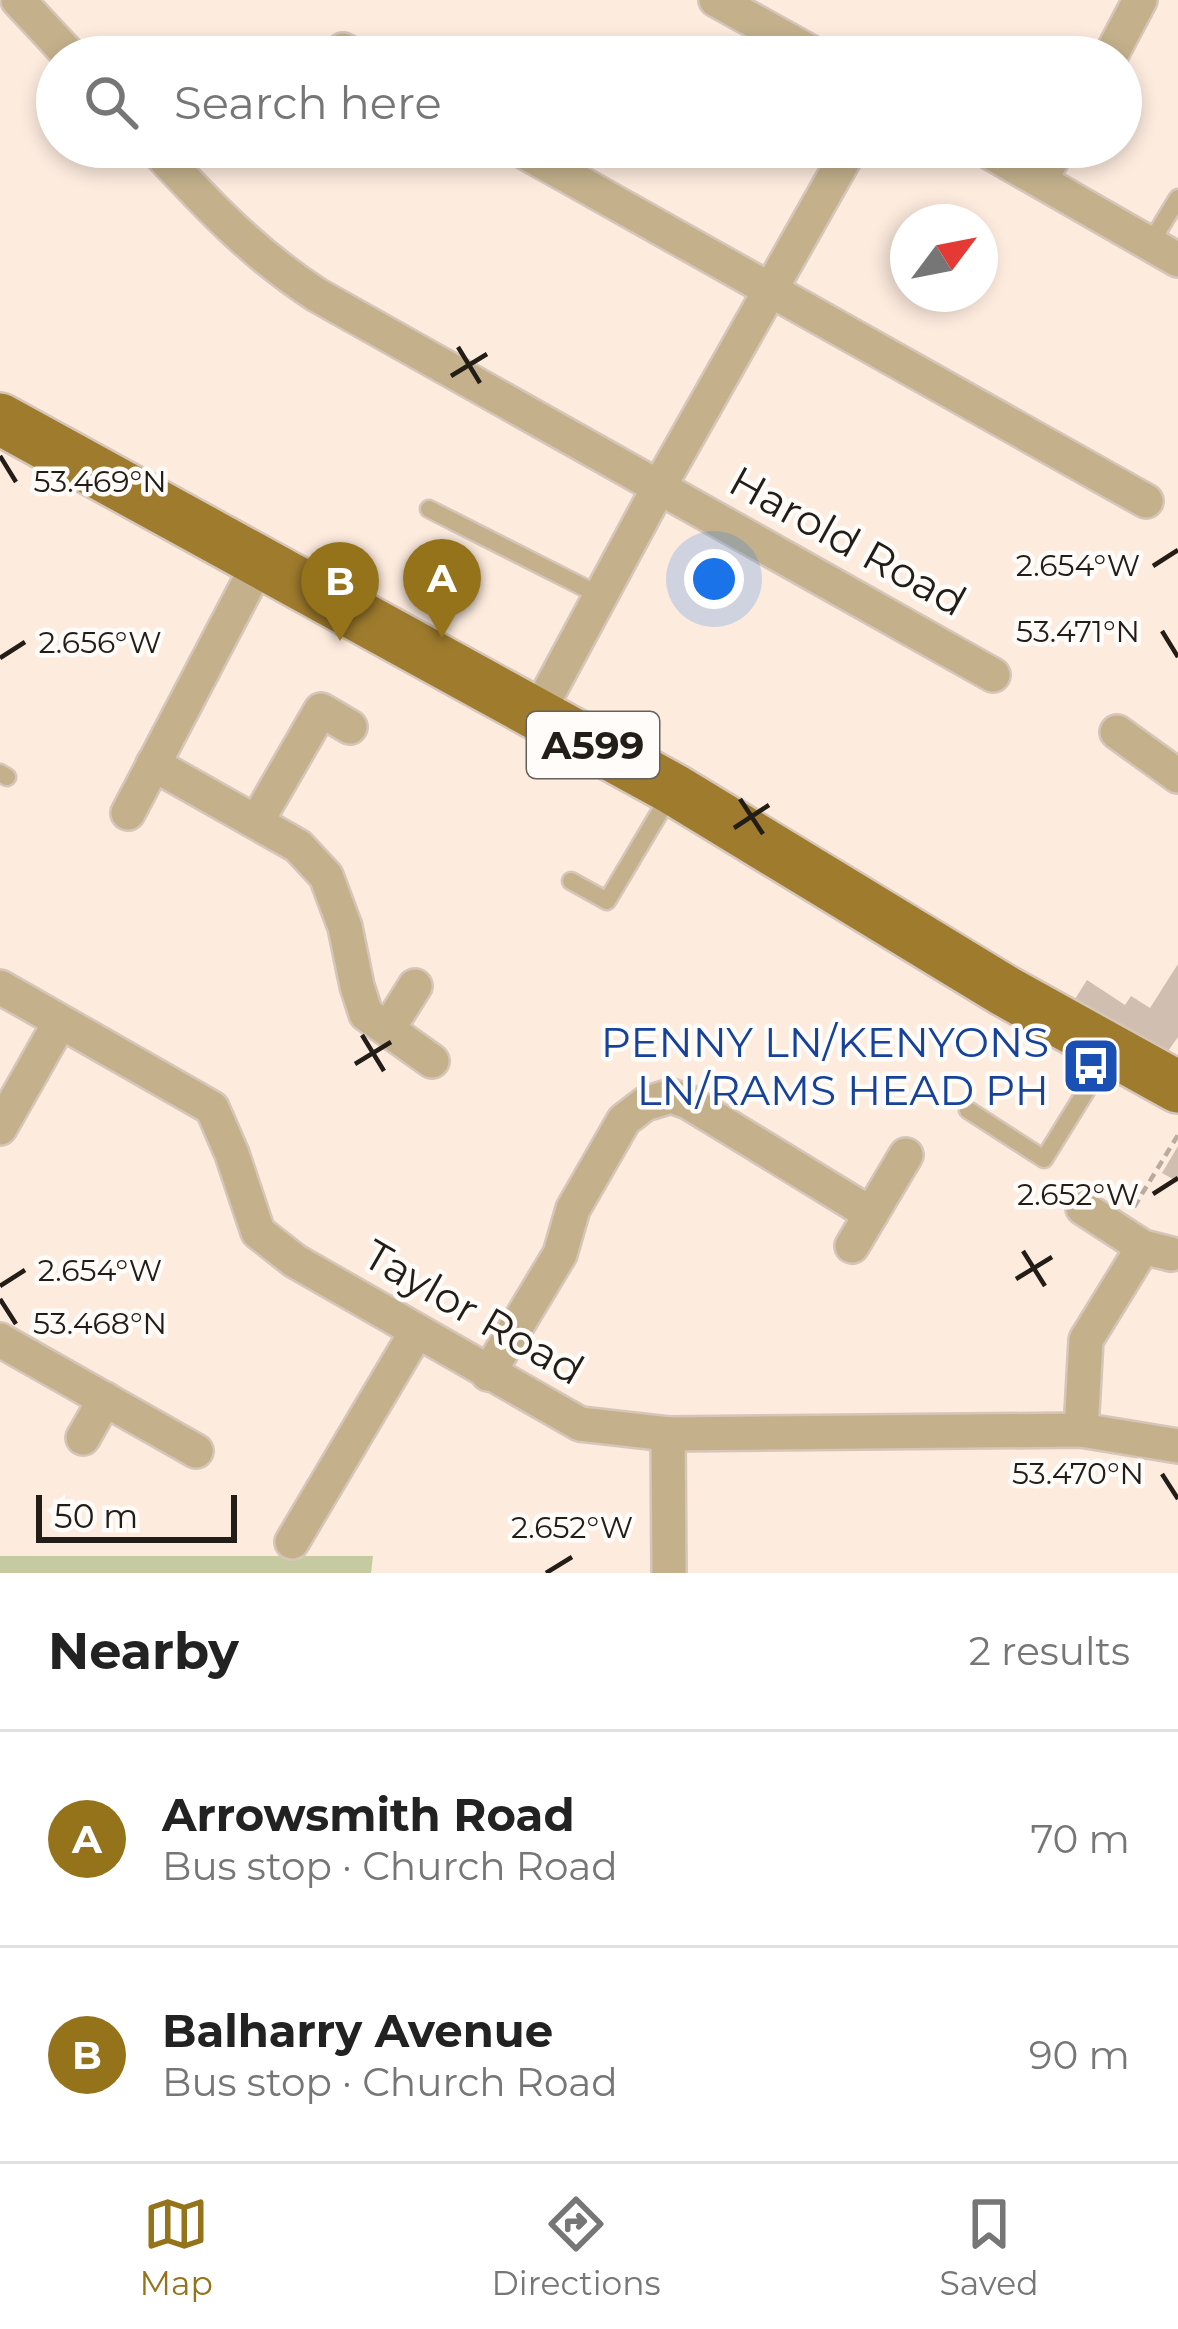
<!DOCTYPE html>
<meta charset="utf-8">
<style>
:root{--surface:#fff;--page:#f6f6f6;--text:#222;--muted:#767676;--line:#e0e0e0;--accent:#95731b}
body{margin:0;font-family:Montserrat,sans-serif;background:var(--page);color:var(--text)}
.compass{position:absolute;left:890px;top:204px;width:108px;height:108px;border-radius:50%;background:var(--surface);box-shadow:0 6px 18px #0003;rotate:58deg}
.scale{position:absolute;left:36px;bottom:30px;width:201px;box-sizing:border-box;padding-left:12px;border:6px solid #231d18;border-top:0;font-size:33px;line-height:42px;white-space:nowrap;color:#231d18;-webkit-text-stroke:9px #fffcf9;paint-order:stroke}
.you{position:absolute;left:714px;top:579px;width:42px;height:42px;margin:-30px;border:9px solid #fff;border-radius:50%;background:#1a73e8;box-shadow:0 0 0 18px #1a73e833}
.badge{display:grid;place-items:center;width:78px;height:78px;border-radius:50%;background:var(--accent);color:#fff;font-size:39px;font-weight:700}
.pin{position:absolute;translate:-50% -99px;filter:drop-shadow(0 3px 6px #0008)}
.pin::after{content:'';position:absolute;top:63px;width:42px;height:36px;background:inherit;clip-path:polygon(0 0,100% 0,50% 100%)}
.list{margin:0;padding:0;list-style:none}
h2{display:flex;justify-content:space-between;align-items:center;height:156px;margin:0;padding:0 48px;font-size:51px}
h2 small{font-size:39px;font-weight:400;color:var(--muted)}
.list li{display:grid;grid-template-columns:78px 1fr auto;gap:36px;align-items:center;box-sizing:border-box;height:216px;padding:0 48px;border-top:3px solid var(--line)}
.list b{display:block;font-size:45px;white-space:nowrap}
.list p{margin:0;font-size:39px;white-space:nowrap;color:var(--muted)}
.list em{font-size:39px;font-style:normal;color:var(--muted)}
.icon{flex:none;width:66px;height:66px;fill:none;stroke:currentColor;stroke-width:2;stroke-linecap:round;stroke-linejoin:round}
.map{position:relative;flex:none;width:1178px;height:1573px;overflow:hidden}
.search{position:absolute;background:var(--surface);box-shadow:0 6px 18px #0003;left:36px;right:36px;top:36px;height:132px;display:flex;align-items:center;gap:30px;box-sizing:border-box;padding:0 42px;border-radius:66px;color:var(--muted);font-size:45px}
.sheet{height:588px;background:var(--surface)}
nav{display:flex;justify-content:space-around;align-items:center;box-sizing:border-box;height:168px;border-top:3px solid var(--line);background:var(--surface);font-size:33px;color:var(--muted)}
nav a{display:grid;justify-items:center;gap:6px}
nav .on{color:var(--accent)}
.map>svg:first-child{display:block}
.green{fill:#c6caa1}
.building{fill:#d0bfb1}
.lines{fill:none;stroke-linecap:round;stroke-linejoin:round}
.lane-casing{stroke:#d6c6ba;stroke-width:21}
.street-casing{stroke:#d6c6ba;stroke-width:38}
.primary-casing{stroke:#d6c6ba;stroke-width:56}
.path{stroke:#b9aba0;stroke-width:4.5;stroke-dasharray:9 6;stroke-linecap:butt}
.lane{stroke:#c4b18c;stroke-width:16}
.street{stroke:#c4b18c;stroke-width:33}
.primary{stroke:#9e7b2d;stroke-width:51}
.ticks{fill:none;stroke:#231d18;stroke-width:4.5}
.labels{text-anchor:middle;stroke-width:9;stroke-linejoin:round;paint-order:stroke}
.shield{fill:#fffcf9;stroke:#65605c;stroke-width:3}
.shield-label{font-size:39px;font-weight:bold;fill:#231d18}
.street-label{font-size:42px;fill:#231d18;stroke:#fffcf9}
.transit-label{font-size:42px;fill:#164399;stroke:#fffcf9;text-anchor:end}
.ticks-label{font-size:30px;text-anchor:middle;fill:#231d18;stroke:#fffcf9;stroke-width:9;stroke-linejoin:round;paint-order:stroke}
</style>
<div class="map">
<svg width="1178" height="1573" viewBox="0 0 1178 1573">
<rect width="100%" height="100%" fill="#fdebde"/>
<polygon class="green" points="0,1556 373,1556 371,1573 0,1573"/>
<g class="building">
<polygon points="1178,964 1178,1037 1158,1065 1065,1015 1087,980 1125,1005 1131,996 1150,1008"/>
<polygon points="1178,1146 1178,1182 1162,1173"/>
</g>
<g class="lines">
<g class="lane-casing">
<g id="lane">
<polyline points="1150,244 1178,198"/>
<polyline points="429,509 601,596"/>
<polyline points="0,773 7,777"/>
<polyline points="571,881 607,901 670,795"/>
<polyline points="968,1110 1044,1159 1110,1052"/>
</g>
</g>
<g class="street-casing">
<g id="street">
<polyline points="18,0 71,57"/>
<polyline points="716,0 819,57"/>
<polyline points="343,50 356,57"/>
<polyline points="1110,57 1140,0"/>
<path d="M154 147C206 203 252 253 317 295L993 675"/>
<polyline points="516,147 1146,501"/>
<polyline points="981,147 1178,260"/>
<polyline points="1040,180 1059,147"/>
<polyline points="537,714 659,487 851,147"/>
<polyline points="1117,732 1178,776"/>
<polyline points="153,764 298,846 326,876 345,927 357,986 366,1014 432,1061"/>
<polyline points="128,813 259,563"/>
<polyline points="257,821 321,710 350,727"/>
<polyline points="0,987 212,1108 232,1154 258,1232 295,1261 580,1424 668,1434 1081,1430 1178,1446"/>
<polyline points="388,1029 415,986"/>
<polyline points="0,1128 60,1022"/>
<polyline points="1083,1208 1143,1247 1171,1254"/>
<polyline points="852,1246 906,1155"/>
<polyline points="0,1340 196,1451"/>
<polyline points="488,1374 560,1254 573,1209 624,1120 645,1104 671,1096 688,1102 871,1214"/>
<polyline points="1081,1430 1086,1340 1143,1247"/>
<polyline points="668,1434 669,1573"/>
<polyline points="83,1438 105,1399"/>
<polyline points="292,1542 417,1331"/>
</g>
</g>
<g class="primary-casing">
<polyline id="primary" points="0,419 673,789 1005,991 1178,1087"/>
</g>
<polyline class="path" points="1134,1207 1178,1135"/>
<use href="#lane" class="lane"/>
<use href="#street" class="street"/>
<use href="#primary" class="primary"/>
</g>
<path class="ticks" d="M458 347 480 383M451 376 487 354M0 456 16 482M1153 566 1178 550M1162 631 1178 657M0 658 25 642M740 799 763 834M734 828 769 805M362 1035 384 1071M355 1064 391 1042M1153 1194 1178 1178M1023 1251 1045 1286M1016 1279 1052 1257M0 1286 25 1270M0 1299 16 1324M1162 1474 1178 1499M546 1573 572 1557"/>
<defs>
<g id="bus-square" transform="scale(3)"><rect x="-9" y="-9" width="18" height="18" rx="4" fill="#1a4fb4" stroke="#fffcf9"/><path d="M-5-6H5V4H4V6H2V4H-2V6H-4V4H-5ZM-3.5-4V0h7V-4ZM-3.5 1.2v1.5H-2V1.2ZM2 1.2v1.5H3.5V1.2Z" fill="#fff"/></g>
</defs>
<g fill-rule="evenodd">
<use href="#bus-square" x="1091" y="1066"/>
</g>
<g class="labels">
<rect class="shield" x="527" y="712" width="132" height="66" rx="9"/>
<g class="shield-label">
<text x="593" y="759">A599</text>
</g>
<g class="street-label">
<text transform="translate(848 541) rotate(29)" y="15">Harold Road</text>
<text transform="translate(474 1312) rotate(30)" y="15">Taylor Road</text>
</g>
<g class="transit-label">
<text x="1049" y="1057">PENNY LN/KENYONS<tspan x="1049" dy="48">LN/RAMS HEAD PH</tspan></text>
</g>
</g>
<g class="ticks-label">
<text x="100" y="492">53.469°N</text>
<text x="1078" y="576">2.654°W</text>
<text x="1078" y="642">53.471°N</text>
<text x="100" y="653">2.656°W</text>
<text x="1078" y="1205">2.652°W</text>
<text x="100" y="1281">2.654°W</text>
<text x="100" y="1334">53.468°N</text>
<text x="1078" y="1484">53.470°N</text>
<text x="572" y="1538">2.652°W</text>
</g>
</svg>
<svg class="compass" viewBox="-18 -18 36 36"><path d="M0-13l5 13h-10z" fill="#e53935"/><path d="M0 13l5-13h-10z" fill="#767676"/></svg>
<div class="scale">50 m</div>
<div class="you"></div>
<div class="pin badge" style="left:442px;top:638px">A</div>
<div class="pin badge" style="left:340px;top:641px">B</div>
<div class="search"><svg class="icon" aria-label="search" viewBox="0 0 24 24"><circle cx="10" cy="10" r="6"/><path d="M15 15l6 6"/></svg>Search here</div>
</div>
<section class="sheet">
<h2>Nearby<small>2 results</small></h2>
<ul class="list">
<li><span class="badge">A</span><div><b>Arrowsmith Road</b><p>Bus stop · Church Road</p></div><em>70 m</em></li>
<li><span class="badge">B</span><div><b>Balharry Avenue</b><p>Bus stop · Church Road</p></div><em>90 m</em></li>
</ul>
</section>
<nav>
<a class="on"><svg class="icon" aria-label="map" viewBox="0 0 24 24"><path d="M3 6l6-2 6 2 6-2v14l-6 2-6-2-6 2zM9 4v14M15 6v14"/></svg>Map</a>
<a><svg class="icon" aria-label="directions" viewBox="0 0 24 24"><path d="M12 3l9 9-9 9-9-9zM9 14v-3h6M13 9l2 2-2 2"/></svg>Directions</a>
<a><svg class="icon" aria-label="saved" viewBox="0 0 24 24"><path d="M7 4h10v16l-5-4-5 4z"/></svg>Saved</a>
</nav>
